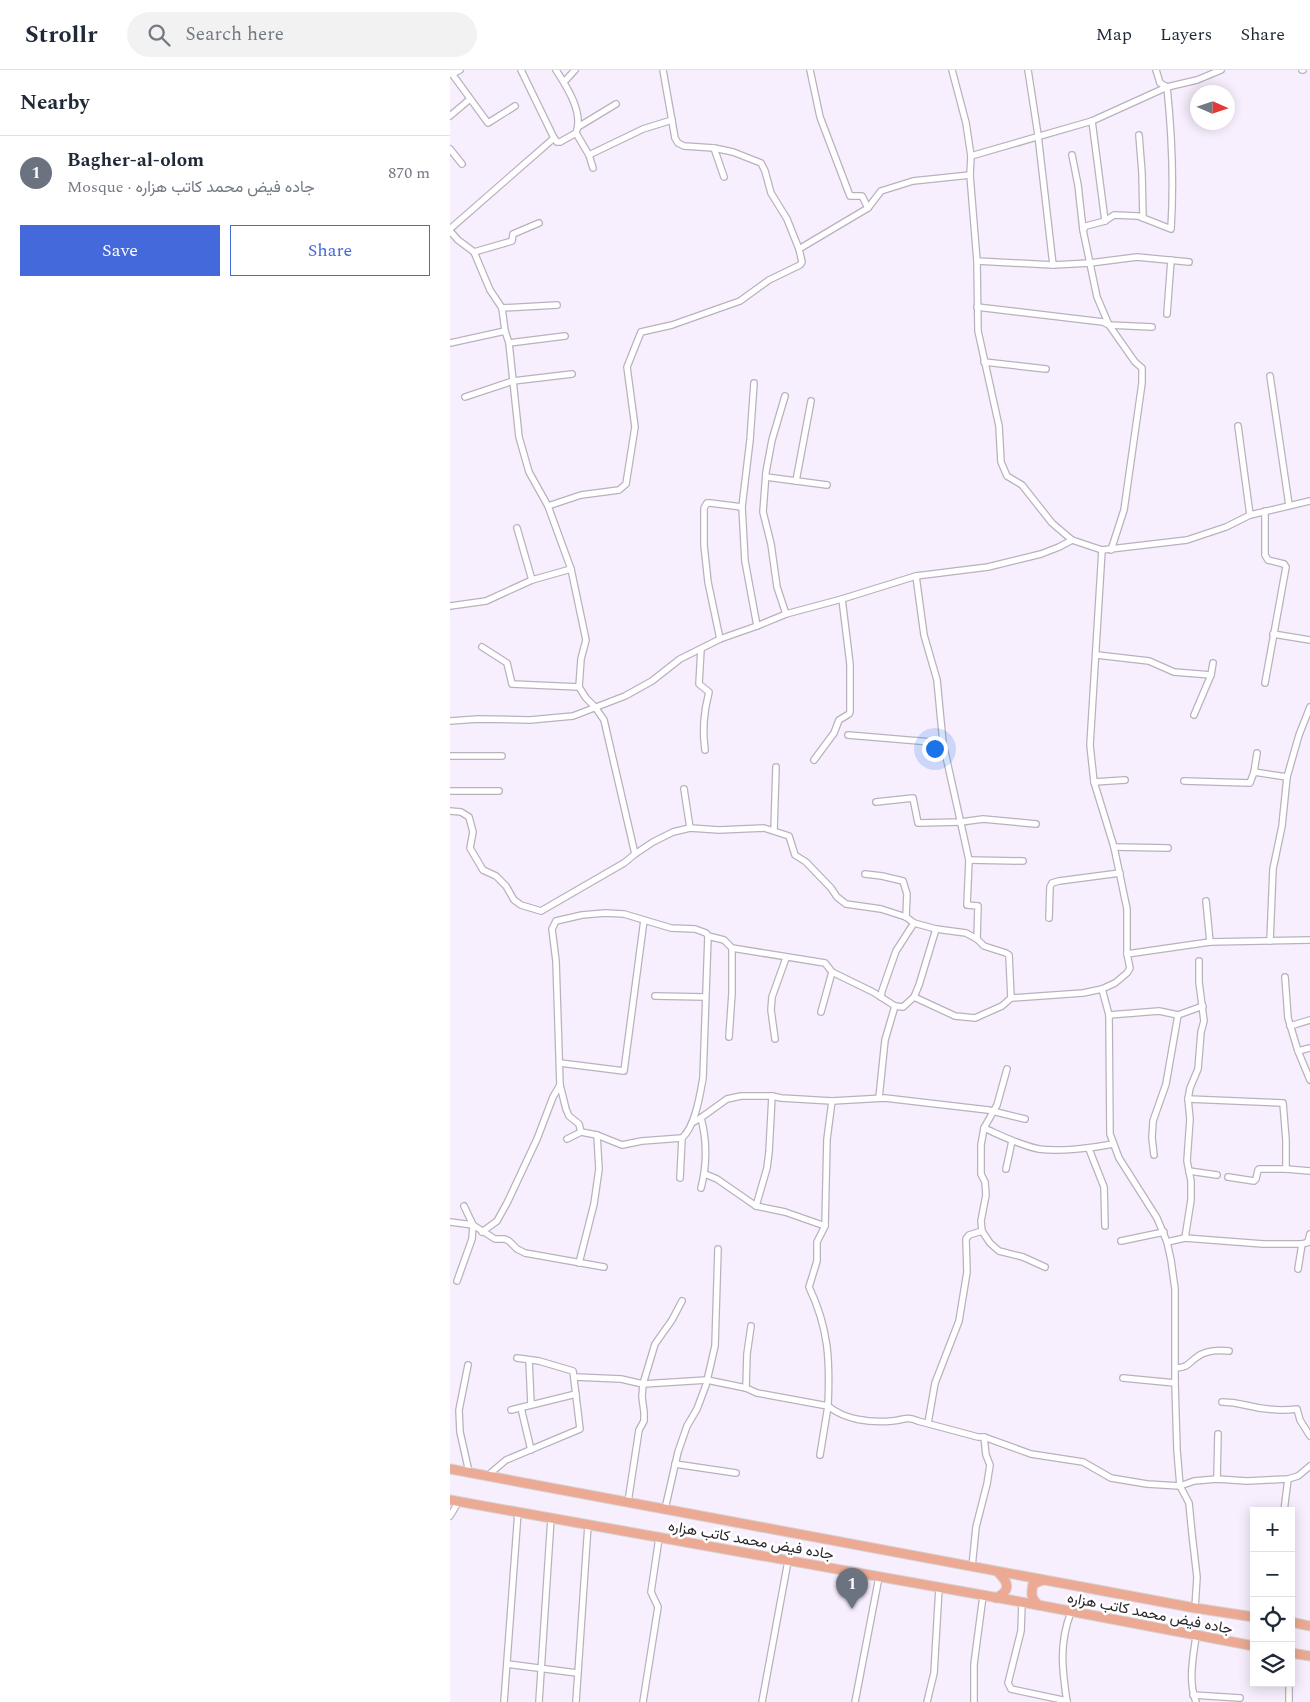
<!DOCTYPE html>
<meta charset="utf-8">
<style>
:root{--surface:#fff;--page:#f2f2f3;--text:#1f2937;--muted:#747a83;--line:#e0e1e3;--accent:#4469db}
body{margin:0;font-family:Spectral,Vazirmatn,serif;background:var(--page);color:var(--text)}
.controls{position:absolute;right:15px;bottom:15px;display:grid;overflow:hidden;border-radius:0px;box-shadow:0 2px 12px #0003}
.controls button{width:45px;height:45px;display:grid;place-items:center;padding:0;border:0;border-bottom:1px solid var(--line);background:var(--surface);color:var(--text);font:25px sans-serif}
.compass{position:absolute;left:740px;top:15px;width:45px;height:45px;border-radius:50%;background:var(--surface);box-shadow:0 2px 12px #0003;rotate:93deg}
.you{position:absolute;left:484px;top:678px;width:18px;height:18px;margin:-12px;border:4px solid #fff;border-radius:50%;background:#1a73e8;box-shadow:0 0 0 8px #1a73e833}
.badge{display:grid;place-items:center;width:32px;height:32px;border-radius:50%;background:var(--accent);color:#fff;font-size:16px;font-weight:700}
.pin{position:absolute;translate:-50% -41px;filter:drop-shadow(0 1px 2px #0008)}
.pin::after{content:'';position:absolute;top:26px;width:18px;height:15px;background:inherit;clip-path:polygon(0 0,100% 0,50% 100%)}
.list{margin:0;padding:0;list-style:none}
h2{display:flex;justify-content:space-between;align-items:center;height:65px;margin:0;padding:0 20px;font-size:21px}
h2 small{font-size:16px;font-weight:400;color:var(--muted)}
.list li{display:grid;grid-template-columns:32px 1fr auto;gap:15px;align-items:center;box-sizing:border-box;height:75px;padding:0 20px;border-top:1px solid var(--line)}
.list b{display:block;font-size:19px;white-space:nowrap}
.list p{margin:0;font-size:16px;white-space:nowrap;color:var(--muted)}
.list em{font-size:16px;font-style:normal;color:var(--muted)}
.actions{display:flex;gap:10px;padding:15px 20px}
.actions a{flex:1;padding:11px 0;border:1px solid var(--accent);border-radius:0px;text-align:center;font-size:18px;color:var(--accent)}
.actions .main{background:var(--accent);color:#fff}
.icon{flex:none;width:28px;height:28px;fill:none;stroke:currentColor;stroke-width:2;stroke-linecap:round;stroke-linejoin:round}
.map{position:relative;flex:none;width:860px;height:1632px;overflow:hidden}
header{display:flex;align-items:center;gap:30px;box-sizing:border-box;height:70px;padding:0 25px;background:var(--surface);border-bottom:1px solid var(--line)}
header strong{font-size:24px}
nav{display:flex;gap:28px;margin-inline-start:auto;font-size:18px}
.search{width:350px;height:45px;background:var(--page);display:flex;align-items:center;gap:12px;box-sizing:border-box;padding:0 18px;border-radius:28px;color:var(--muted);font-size:19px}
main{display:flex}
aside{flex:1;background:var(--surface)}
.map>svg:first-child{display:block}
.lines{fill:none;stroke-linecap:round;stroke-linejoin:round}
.minor-casing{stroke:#bab1bf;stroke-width:8}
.primary-casing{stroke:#d5d4d5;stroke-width:11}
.minor{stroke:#fff;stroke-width:5.5}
.primary{stroke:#ecaa94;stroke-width:9}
.labels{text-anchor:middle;stroke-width:5;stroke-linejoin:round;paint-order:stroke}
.street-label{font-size:15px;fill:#2b282d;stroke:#fff}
</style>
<header>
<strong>Strollr</strong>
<div class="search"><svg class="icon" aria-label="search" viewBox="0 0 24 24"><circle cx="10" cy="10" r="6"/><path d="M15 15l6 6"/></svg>Search here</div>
<nav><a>Map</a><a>Layers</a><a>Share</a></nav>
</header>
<main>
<aside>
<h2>Nearby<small></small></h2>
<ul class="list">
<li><span class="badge" style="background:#6b7280">1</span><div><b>Bagher-al-olom</b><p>Mosque · جاده فیض محمد کاتب هزاره</p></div><em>870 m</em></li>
</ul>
<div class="actions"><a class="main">Save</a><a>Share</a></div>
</aside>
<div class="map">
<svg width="860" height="1632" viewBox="0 0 860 1632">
<rect width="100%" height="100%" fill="#f8effe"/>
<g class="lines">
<g class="minor-casing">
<g id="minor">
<path d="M71 0 104 68 107 72H110L126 63C134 43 117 17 106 0"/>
<polyline points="360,0 370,47 400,126 412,126 418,138"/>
<polyline points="502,0 516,53 521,86 520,105 527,191 528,261 549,356 551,392 557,406 572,415 602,453 622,470 652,480 737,470 776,457 800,445 860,431"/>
<polyline points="578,0 588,65 603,195"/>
<polyline points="852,0 853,0"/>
<polyline points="0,1 38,53 65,36"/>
<polyline points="2,4 10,0"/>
<polyline points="114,12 125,0"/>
<polyline points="0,46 20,29"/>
<polyline points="642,51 655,151"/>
<polyline points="128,57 166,34"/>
<polyline points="126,63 139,85 143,98"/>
<polyline points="689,65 692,103 693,148"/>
<polyline points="264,78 274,107"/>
<polyline points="0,79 12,94"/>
<polyline points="139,85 193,59 222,50"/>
<polyline points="622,85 628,115 633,160"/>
<polyline points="521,86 642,51 717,17 747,10 771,0"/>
<polyline points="0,159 104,68"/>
<polyline points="0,161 8,170 24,182 40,220 52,238 55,261 59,273 69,367 79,402 98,436 121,499 136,570 131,589 129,617 136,628 145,637 154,650 185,784"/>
<polyline points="349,179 418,138 431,121 463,111 520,105"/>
<polyline points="24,182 62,171 63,164 89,153"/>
<polyline points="527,191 603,195 640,193 687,187 739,192"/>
<polyline points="527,237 653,252 659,255 702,257"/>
<polyline points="52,238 107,235"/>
<polyline points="717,244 721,190"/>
<polyline points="0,273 55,261"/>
<polyline points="59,273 115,266"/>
<polyline points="534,292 596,299"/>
<polyline points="820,306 839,435"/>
<polyline points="304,313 300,370 292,437 295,491 307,556"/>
<polyline points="335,326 322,370 316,402 313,442 321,474 327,517 336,544"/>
<polyline points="15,327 63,311 122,304"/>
<polyline points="788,356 800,445"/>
<polyline points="316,407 377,415"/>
<polyline points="346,411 361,331"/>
<polyline points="98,436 131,425 169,420 176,414 185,357 177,297 191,262 222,255 290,231 319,210 350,195 352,192 349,179 337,149 321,123 315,101 311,93 283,82 264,78 234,76 228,73 225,68 213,0"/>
<polyline points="67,458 82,510"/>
<path d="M661 480 674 440 692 313V298L685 292 659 255 647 227 633 160 636 156 655 151 664 145 688 146 721 159C724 111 722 65 717 17L710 13 706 0"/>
<polyline points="466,506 474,565 487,610 493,673 519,790 517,835 528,836 527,869"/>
<polyline points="0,536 36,531 82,510 121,499"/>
<polyline points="823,564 860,570"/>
<polyline points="270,569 258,512 254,475 254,438 257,433 260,433 292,437"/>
<polyline points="32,577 57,593 62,614 129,617"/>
<path d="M251 579 249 614 259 622C254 641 252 660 255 680"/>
<polyline points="647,585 699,591 724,602 761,605"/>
<polyline points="815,613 836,497 834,494 818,490 815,485 815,441"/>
<polyline points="744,645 761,605 763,593"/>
<polyline points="0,651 28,649 80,650 123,646 175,626 202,611 230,589 270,569 307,556 336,544 392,529 466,506 538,497 591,484 609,477 622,470"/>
<polyline points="398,665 493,673"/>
<polyline points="0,686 52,686"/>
<polyline points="364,690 384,663 389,650 399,644 400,642 400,594 392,529"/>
<polyline points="804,702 837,707"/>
<polyline points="734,711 800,713 804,702 807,683"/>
<polyline points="644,712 675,710"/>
<polyline points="234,719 240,758"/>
<polyline points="0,721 49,721"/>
<polyline points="426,732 463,728 468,753 511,752 533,749 586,754"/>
<polyline points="0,741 11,742 19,747 23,762 20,778 33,800 46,806 56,816 64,830 71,835 91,841 174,793 185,784 203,772 223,762 240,758 269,760 314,758 339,766 345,785 356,792 381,818 387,827 396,834 431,839 456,847 464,853 486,859 516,863 527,869 534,876 556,883 559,885 561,928"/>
<polyline points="324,760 326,697"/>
<polyline points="664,777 718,778"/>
<polyline points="519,790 573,791"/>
<polyline points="415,804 432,806 453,811 457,824 456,847"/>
<polyline points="756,831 760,872"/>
<polyline points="599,848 600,817 602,813 609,811 670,803"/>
<path d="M258 866 253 1008C250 1025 245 1057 232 1068L192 1071 172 1075 147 1065 131 1062 129 1054 119 1046 116 1039 110 1015 106 891 102 859 106 851 132 845 155 843 174 844 221 858 245 859 256 863 258 866 274 870 282 878 375 893 382 902 423 922 445 936 453 937 464 927 469 915 486 859"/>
<polyline points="820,871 823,799 832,756 837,707 849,665 860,637"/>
<polyline points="677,884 760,872 860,870"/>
<polyline points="835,907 838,948 848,981 860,1010"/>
<polyline points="652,919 659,945 660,1064 669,1088 707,1148 717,1172 721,1190 725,1219 725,1313 727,1380 730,1416 739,1433 742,1464 747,1507 745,1538"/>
<polyline points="205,926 255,927"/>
<polyline points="431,927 432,921 446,881 464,853"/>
<polyline points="464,927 505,946 525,948 552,936 561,928 633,923 652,919 665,913 677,903 680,898 677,884 677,839 664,777 644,712 640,675 652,480"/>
<polyline points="371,942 382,902"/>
<polyline points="659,945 709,941 728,945 753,936"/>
<polyline points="840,956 860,950"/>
<polyline points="279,967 282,923 282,878"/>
<polyline points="325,969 321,940 322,927 336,888"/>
<polyline points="848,981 860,978"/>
<polyline points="110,993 174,1001 194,850"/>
<polyline points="557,999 547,1035 534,1058 531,1075 531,1104 535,1112 536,1125 531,1151 532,1161 540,1173 549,1181 573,1187 595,1197"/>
<polyline points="429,1028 435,970 445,936"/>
<polyline points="738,1029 833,1033 836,1070 836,1099"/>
<path d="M382 1031 377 1069 375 1156 367 1172V1191L359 1217C379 1259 380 1291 378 1336 395 1350 421 1353 442 1351 454 1350 456 1346 468 1351L528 1367H534L581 1384 633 1392 661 1408 697 1414 730 1416 744 1411 767 1409 797 1411 838 1409 848 1406 860 1396"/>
<polyline points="242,1053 252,1047 277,1029 291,1026 322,1026 331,1028 382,1031 435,1028 538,1040 575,1049"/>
<path d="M534 1058C552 1066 569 1075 589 1079 609 1082 643 1078 663 1074"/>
<polyline points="117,1069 131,1062"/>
<polyline points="639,1079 654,1117 655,1156"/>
<polyline points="704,1085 702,1068 703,1051 716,1014 728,945"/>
<polyline points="556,1099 562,1071"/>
<polyline points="739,1101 767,1105"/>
<polyline points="255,1104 267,1109 306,1136 335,1142 375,1156"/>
<polyline points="778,1107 804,1111 806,1109 808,1100 809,1099 836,1099 860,1101"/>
<polyline points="230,1108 232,1068"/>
<path d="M251 1118C257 1095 257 1071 251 1048"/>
<polyline points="306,1136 317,1098 319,1082 322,1026"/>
<polyline points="0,1152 23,1155 45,1169 55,1169 59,1171 67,1179 75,1183 154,1197"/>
<polyline points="32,1162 47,1151 57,1133 87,1069 103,1027 110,1015"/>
<polyline points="735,1168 741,1130 741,1111 737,1091 740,1049 738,1029 740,1018 748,999 751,962 754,951 749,912 749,891"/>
<polyline points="671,1171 714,1162"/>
<polyline points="717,1172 735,1168 813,1174 852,1174 860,1172"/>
<polyline points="858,1172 860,1164"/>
<polyline points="129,1193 144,1134 149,1099 147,1065"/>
<polyline points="848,1199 852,1174"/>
<polyline points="7,1211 22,1169 23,1155 14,1136"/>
<polyline points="79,1290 81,1334"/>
<polyline points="18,1295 9,1340 10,1362 19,1402"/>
<path d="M726 1298C739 1297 737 1294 747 1287 756 1280 769 1280 779 1281"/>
<polyline points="125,1307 171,1309 193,1314 257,1310 296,1318 307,1323 378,1336 370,1385"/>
<polyline points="673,1308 725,1313"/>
<polyline points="296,1318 297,1284 301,1256"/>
<path d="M772 1332C780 1332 787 1333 795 1335 811 1339 831 1341 847 1339L850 1350 860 1366"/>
<polyline points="71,1338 81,1380"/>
<polyline points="61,1340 126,1324"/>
<polyline points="478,1353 485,1313 509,1251 517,1202 516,1169 519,1165 532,1161"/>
<polyline points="225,1394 286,1403"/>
<polyline points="37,1406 56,1390 130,1359 123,1301 89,1291 67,1288"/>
<polyline points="767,1409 768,1364"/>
<polyline points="178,1432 189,1360 194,1351 194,1342 192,1327 193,1314 205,1274 222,1250 232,1231"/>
<polyline points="215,1439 228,1382 237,1356 247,1339 256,1315 265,1276 268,1179"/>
<polyline points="834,1441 838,1409"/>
<polyline points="0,1446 9,1431"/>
<polyline points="522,1497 526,1457 537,1414 540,1395 536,1385 534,1367"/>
<polyline points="572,1533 571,1561 558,1613 561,1619 617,1631"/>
<path d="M746 1566C743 1588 738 1611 746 1632"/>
<polyline points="57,1594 127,1603"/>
<polyline points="839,1613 839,1632"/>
<polyline points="743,1625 790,1628"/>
<polyline points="54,1632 68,1442"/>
<polyline points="89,1632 101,1448"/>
<polyline points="126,1632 138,1455"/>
<polyline points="193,1632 208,1537 201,1522 209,1468"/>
<polyline points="312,1632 338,1491"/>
<polyline points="405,1632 429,1507"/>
<polyline points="477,1632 484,1603 489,1518"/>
<polyline points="524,1632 524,1594 533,1526"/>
<path d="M617 1632C612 1599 609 1573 621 1542"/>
</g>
</g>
<g class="primary-casing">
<g id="primary">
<polyline points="0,1399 745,1538 804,1547"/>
<polyline points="0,1430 588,1535 804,1576"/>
<path d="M546 1528C561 1520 559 1513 548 1502"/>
<path d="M588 1535C581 1528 581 1524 583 1514L593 1510"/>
<polyline points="841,1552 860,1556"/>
<polyline points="841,1583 860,1586"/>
</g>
</g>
<use href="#minor" class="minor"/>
<use href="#primary" class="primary"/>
</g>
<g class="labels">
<g class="street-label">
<text transform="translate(301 1470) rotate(10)" y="5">جاده فیض محمد کاتب هزاره</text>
<text transform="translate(700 1543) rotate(11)" y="5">جاده فیض محمد کاتب هزاره</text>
</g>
</g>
</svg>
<div class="controls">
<button>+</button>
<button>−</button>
<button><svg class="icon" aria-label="locate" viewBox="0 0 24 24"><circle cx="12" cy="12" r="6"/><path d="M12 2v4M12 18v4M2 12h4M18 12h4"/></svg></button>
<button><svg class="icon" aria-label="layers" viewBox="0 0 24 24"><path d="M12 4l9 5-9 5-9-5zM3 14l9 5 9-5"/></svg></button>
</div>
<svg class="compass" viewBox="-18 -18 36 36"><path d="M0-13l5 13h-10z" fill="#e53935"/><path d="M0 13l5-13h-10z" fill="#747a83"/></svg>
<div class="you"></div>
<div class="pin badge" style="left:402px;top:1539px;background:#6b7280">1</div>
</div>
</main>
